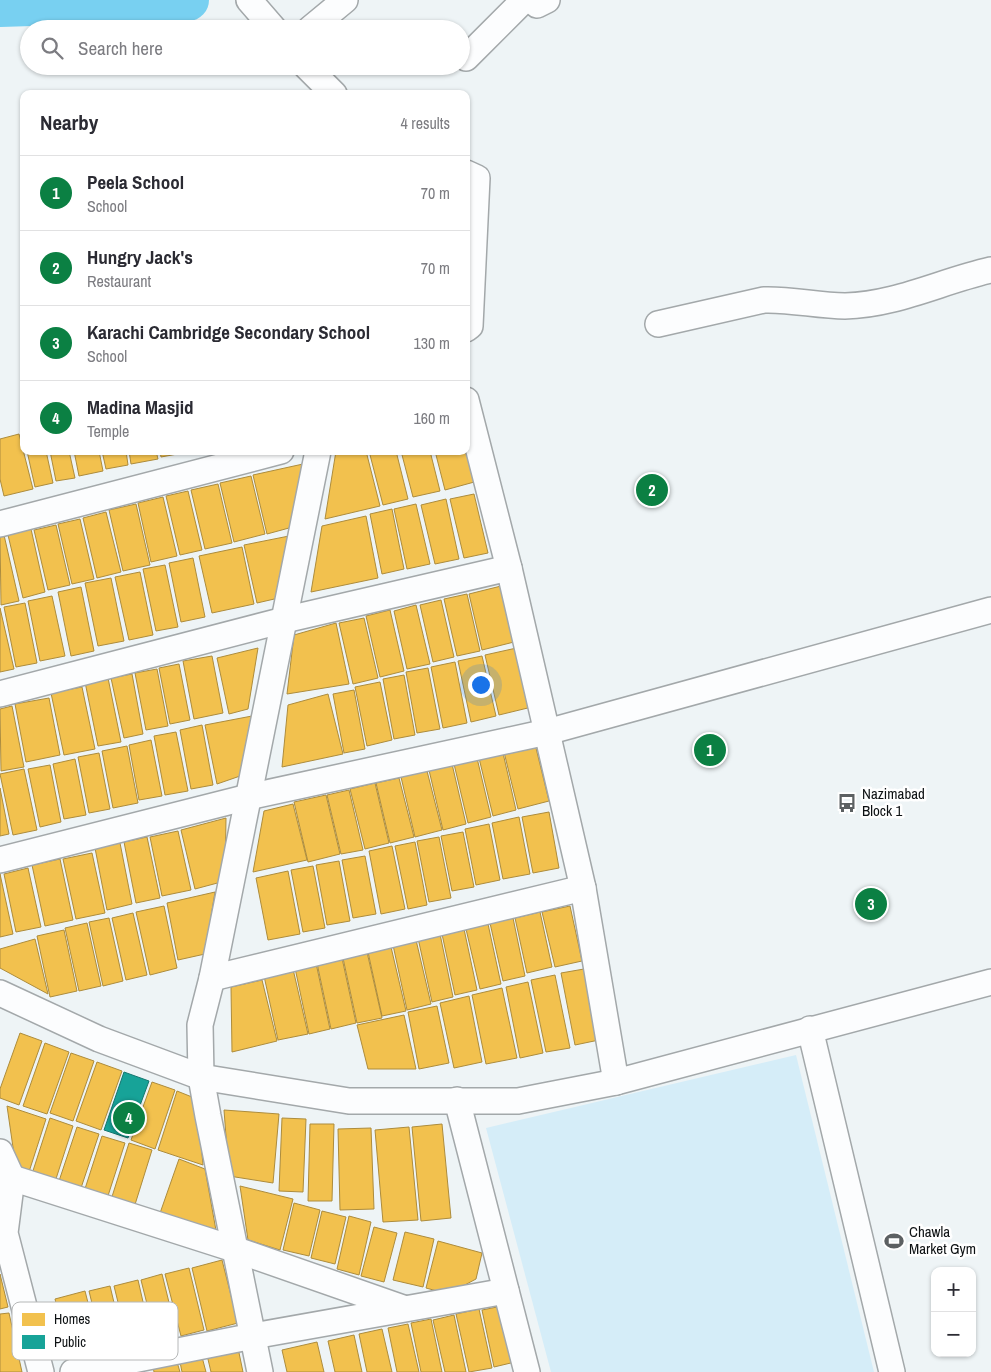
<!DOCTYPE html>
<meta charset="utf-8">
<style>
:root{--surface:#fff;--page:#f7f7f7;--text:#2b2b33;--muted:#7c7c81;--line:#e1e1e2;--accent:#0b8043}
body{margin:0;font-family:"Archivo Narrow",sans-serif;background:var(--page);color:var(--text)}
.controls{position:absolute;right:15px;bottom:15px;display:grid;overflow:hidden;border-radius:10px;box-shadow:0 1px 4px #0004}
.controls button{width:45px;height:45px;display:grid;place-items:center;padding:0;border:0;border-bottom:1px solid var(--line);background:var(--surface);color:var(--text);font:25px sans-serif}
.you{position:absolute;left:480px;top:684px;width:18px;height:18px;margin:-12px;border:4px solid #fff;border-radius:50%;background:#1a73e8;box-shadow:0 0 0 8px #1a73e833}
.badge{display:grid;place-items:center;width:32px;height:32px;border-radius:50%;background:var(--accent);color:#fff;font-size:16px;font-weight:700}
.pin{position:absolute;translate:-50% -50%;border:2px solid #fff;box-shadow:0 1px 5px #0006}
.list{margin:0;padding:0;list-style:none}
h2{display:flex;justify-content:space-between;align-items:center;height:65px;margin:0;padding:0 20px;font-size:21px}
h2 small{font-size:16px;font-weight:400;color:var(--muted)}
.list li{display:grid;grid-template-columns:32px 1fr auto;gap:15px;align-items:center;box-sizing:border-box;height:75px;padding:0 20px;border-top:1px solid var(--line)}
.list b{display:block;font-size:19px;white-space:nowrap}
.list p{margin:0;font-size:16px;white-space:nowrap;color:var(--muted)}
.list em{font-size:16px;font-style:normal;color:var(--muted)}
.icon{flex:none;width:28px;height:28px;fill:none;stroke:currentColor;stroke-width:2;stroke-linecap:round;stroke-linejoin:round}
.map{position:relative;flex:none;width:991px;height:1372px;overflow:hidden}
.search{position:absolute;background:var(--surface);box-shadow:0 1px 4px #0004;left:20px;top:20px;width:450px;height:55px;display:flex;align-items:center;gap:12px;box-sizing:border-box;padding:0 18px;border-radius:28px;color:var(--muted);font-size:19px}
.panel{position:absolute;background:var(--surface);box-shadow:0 1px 4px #0004;left:20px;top:90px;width:450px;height:365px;border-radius:10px}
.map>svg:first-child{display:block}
.green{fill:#d5edf8}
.homes{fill:#f2c14e;stroke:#ad8c3c}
.public{fill:#17a398;stroke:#147770}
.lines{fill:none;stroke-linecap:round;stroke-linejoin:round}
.river{stroke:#78d0f1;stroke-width:42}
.minor-casing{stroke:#a3a8aa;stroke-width:28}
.minor{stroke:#fcfdfe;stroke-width:25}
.labels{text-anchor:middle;stroke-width:5;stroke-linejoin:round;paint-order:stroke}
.poi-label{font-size:15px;fill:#0d1113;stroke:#fff;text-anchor:start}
.key{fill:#fff;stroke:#b6b8b8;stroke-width:1}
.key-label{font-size:14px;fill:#0d1113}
</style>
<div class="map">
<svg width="991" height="1372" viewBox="0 0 991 1372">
<rect width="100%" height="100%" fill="#eef4f6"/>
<polygon class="green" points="796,1055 874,1372 551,1372 486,1128"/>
<g class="homes">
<polygon points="19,434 33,489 4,496 0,479 0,439"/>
<polygon points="27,451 46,451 53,483 35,487"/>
<polygon points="50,451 69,451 75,478 56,481"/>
<polygon points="74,451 99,451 103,471 79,476"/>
<polygon points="102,451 126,451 128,465 106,469"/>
<polygon points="129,451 156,451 158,459 131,464"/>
<polygon points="160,451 182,451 183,453 161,457"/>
<polygon points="336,451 366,451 380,506 325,519"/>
<polygon points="369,451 396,451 408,499 383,505"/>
<polygon points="401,451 430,451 440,491 413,497"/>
<polygon points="435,451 466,451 478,481 445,490"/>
<polygon points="303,464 300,525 267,534 253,475"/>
<polygon points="251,476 265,534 234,542 220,483"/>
<polygon points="218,484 232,543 205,549 191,490"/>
<polygon points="188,491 202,550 180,555 166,496"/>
<polygon points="474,494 488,553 464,558 450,499"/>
<polygon points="163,497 177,556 151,562 138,503"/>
<polygon points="446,499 459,559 435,564 421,505"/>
<polygon points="136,504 150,565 123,571 109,510"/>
<polygon points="416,504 430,564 407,569 394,509"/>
<polygon points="392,509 404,569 382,574 370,514"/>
<polygon points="106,512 121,572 97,578 83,518"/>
<polygon points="366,516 378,578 311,592 322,526"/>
<polygon points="80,519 94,579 72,584 58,524"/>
<polygon points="56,525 70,585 48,590 34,530"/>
<polygon points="31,529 45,592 23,598 8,535"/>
<polygon points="4,535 19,601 1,605 0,536"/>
<polygon points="294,535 283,597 257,603 244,545"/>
<polygon points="242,547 254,604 212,613 199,556"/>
<polygon points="193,558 205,617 181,622 169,563"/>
<polygon points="165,565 178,627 156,631 143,569"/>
<polygon points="140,572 153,635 129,640 115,577"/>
<polygon points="111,578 124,641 98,646 85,583"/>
<polygon points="501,586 514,642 482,650 469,594"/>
<polygon points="81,587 94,651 71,656 58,592"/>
<polygon points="467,594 480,651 457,656 444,599"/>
<polygon points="52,596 65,656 40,661 28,601"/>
<polygon points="441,600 454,657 433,662 420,605"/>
<polygon points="25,603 37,663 16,667 4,607"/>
<polygon points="416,605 430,664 407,669 394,611"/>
<polygon points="0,608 14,669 0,672"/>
<polygon points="390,610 404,671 380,677 366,616"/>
<polygon points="364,618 378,678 353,684 339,623"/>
<polygon points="336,623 349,684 287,694 294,635"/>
<polygon points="521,647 536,706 499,715 485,655"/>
<polygon points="258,648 248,709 229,714 217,658"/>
<polygon points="212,656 223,713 194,719 183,661"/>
<polygon points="482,656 496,716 471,722 458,661"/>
<polygon points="455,662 467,723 443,728 431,667"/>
<polygon points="179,664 190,720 170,724 159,668"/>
<polygon points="428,668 440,729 417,733 406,672"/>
<polygon points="157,669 168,726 146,730 135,673"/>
<polygon points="132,674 143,734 124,738 111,678"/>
<polygon points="404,675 415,735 394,739 383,679"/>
<polygon points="108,678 121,742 98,746 85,682"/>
<polygon points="380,682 392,740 367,746 355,687"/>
<polygon points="82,687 95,749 64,755 51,693"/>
<polygon points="354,690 365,749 344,753 333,694"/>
<polygon points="328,694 343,754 282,767 288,705"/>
<polygon points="49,698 60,755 26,762 15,704"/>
<polygon points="12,706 24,767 1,771 0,709"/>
<polygon points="252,716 243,775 217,784 205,725"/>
<polygon points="202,725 213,785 191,789 180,730"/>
<polygon points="176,732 188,791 165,795 154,736"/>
<polygon points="151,740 162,796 139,800 129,745"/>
<polygon points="535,744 549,801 518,809 504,752"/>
<polygon points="127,746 138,803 113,808 102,751"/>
<polygon points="99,753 110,809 89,813 78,757"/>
<polygon points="503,753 516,810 493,816 479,758"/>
<polygon points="477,758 491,817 468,823 454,764"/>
<polygon points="75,759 86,815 64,819 53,764"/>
<polygon points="452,764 466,824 443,830 429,770"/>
<polygon points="50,765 61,822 40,827 28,769"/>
<polygon points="24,769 37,830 13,835 0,774"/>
<polygon points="427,771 442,830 415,837 401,777"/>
<polygon points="399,778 414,837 390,843 376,783"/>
<polygon points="375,783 389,843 365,849 350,789"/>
<polygon points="0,788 9,834 0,836"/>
<polygon points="349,790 363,850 341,854 327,795"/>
<polygon points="326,795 340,854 308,862 294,802"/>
<polygon points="293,804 307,860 253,872 264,811"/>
<polygon points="549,812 559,868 533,873 522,817"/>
<polygon points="519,817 530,874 503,879 492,823"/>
<polygon points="226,818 225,881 195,889 181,830"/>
<polygon points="489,824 500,880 476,885 465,829"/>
<polygon points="178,831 191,890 162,896 150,837"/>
<polygon points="463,832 474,887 452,891 441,836"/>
<polygon points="147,837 160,898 136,903 124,842"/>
<polygon points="439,837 451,898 429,902 417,841"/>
<polygon points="415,842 427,905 408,909 395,846"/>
<polygon points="120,843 132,904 107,910 95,848"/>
<polygon points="392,846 405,909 381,914 369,851"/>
<polygon points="92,853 105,913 76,919 63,859"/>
<polygon points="365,856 376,914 353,918 342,860"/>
<polygon points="60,859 73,920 45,926 32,865"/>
<polygon points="339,861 350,921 327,925 316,865"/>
<polygon points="313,866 325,928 303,932 291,870"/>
<polygon points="28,868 41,927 16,932 4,874"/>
<polygon points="288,871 300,934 268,940 256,878"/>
<polygon points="0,874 13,934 0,937"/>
<polygon points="215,892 205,954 178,960 167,903"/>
<polygon points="164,906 177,968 150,975 136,912"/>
<polygon points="570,906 582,961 555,967 542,912"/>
<polygon points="540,912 552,967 527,973 515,918"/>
<polygon points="133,913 147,975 126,980 112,918"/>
<polygon points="109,918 123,981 103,986 89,922"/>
<polygon points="513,918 525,976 503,981 490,923"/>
<polygon points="87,923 101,986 79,991 65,928"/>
<polygon points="488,924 501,984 480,989 466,929"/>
<polygon points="464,929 477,990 455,995 442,934"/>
<polygon points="64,930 77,991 50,997 37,936"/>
<polygon points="440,934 453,997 432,1002 418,938"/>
<polygon points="35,939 48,994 0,968 0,949"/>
<polygon points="416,940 431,1004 407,1010 393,945"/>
<polygon points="391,947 406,1011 382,1016 368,952"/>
<polygon points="367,952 382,1018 357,1023 343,958"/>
<polygon points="342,958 356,1023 331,1029 317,963"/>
<polygon points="316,963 330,1029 309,1034 295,968"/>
<polygon points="293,969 308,1034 278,1040 264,976"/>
<polygon points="584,969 599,1040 575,1045 561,973"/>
<polygon points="555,975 570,1048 546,1052 531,980"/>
<polygon points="262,980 277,1041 232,1052 231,987"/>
<polygon points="528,982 543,1053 520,1058 506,987"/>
<polygon points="502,988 517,1058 486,1064 472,995"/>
<polygon points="469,996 482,1062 454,1068 440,1003"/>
<polygon points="437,1006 449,1063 419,1069 408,1012"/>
<polygon points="404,1015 416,1069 368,1069 357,1025"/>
<polygon points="20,1033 42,1041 19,1105 0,1098 0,1089"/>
<polygon points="45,1043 69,1052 47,1114 23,1106"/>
<polygon points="71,1053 94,1061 73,1121 50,1113"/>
<polygon points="97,1062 122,1071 101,1130 76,1121"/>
<polygon points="152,1082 175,1090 155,1149 131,1140"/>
<polygon points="177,1091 197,1099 203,1165 158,1150"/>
<polygon points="7,1106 46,1119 28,1175 16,1168"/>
<polygon points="224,1110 279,1114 273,1183 229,1176"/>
<polygon points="50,1118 73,1126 54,1185 31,1177"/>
<polygon points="282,1118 306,1119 303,1192 279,1191"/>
<polygon points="310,1124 334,1124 332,1201 308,1201"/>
<polygon points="442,1124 451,1218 421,1221 412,1127"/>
<polygon points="77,1127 99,1134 79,1194 57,1187"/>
<polygon points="409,1127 418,1220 383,1222 375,1130"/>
<polygon points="371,1128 374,1209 340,1210 338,1129"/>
<polygon points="102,1136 125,1143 106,1202 83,1195"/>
<polygon points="129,1143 152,1150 133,1211 110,1203"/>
<polygon points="179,1159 205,1169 217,1236 159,1216"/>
<polygon points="240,1186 293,1199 280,1250 248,1240"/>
<polygon points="294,1203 320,1210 309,1256 283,1250"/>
<polygon points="322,1211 346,1217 335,1264 311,1258"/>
<polygon points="349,1216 371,1222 359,1275 337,1269"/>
<polygon points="374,1227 397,1233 384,1282 361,1276"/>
<polygon points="405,1232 434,1239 423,1287 393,1280"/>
<polygon points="438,1241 482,1253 476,1279 448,1294 426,1288"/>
<polygon points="222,1260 238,1323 207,1331 192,1268"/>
<polygon points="189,1268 204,1330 181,1336 165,1274"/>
<polygon points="0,1274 8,1307 0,1309"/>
<polygon points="162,1274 177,1335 156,1340 141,1280"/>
<polygon points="138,1280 152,1341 129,1347 114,1286"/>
<polygon points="110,1286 125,1348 104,1353 89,1291"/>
<polygon points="85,1291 101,1354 70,1361 55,1299"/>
<polygon points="502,1306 515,1362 494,1367 482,1310"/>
<polygon points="479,1309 492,1368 469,1372 456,1314"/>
<polygon points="9,1313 22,1372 0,1372 0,1314"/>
<polygon points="454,1315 466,1372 445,1372 433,1320"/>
<polygon points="431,1319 442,1372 421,1372 411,1323"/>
<polygon points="408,1324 419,1372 397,1372 388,1328"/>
<polygon points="382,1329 392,1372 367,1372 359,1334"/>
<polygon points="354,1335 362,1372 335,1372 328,1341"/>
<polygon points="317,1342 324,1372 287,1372 282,1350"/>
<polygon points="238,1348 243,1372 211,1372 207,1355"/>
<polygon points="202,1357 206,1372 182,1372 180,1362"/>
<polygon points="177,1362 180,1372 154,1372 153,1367"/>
</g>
<polygon class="public" points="124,1072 149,1081 128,1138 104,1130"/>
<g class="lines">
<polyline class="river" points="0,6 188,0"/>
<g class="minor-casing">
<g id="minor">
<polyline points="249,0 274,29"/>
<polyline points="532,0 537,5 547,0"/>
<polyline points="310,29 345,0"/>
<polyline points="466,58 524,0"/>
<polyline points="306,66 334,94"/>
<polyline points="466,173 477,178 470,326 466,329"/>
<path d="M658 324 764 300C791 299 818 306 845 306 896 305 942 281 991 270"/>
<polyline points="466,400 509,568 583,888 616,1082"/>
<polyline points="0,524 281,451"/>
<polyline points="0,694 284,620 509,568"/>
<polyline points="0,860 248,797 547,732 991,610"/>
<polyline points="212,978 583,888"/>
<polyline points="0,993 99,1039 201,1077 349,1101 518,1101 616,1082 991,982"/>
<polyline points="810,1029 892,1372"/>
<polyline points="457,1100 527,1372"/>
<polyline points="0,1152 12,1178 5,1233 41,1372"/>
<polyline points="12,1178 234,1249 403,1308"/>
<polyline points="73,1372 253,1336 506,1291"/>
<polyline points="260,1372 208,1116 201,1077 200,1025 212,978 318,451"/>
</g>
</g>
<use href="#minor" class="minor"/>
</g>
<defs>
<g id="bus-bare" transform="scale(1.5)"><path d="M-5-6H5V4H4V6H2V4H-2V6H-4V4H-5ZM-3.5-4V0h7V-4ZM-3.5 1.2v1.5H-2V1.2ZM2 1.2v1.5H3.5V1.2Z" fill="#5c6062" stroke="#fff" stroke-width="2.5" paint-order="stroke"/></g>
<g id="stadium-bare" transform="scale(1.5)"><path d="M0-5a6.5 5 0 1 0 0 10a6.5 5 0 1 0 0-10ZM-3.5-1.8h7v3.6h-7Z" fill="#5c6062" stroke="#fff" stroke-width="2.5" paint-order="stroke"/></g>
</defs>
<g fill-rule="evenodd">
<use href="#bus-bare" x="847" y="803"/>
<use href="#stadium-bare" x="894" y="1241"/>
</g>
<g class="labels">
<g class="poi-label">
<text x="862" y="799">Nazimabad<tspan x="862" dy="17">Block 1</tspan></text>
<text x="909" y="1237">Chawla<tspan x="909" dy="17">Market Gym</tspan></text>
</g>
</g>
<rect x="12" y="1302" width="166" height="58" rx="8" class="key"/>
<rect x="22" y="1313" width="23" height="13" fill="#f2c14e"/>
<rect x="22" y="1335" width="23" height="14" fill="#17a398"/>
<g class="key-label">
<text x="54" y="1324">Homes</text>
<text x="54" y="1347">Public</text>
</g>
</svg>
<div class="controls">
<button>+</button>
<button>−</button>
</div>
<div class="you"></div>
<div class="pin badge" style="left:710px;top:750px">1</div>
<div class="pin badge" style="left:652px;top:490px">2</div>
<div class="pin badge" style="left:871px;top:904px">3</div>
<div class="pin badge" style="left:129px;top:1118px">4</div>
<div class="search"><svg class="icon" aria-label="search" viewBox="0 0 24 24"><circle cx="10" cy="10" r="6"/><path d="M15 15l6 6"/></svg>Search here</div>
<section class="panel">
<h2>Nearby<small>4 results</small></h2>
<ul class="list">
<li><span class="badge">1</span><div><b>Peela School</b><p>School</p></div><em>70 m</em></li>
<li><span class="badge">2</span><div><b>Hungry Jack's</b><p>Restaurant</p></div><em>70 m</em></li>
<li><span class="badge">3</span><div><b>Karachi Cambridge Secondary School</b><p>School</p></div><em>130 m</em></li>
<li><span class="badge">4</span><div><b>Madina Masjid</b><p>Temple</p></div><em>160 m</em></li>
</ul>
</section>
</div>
